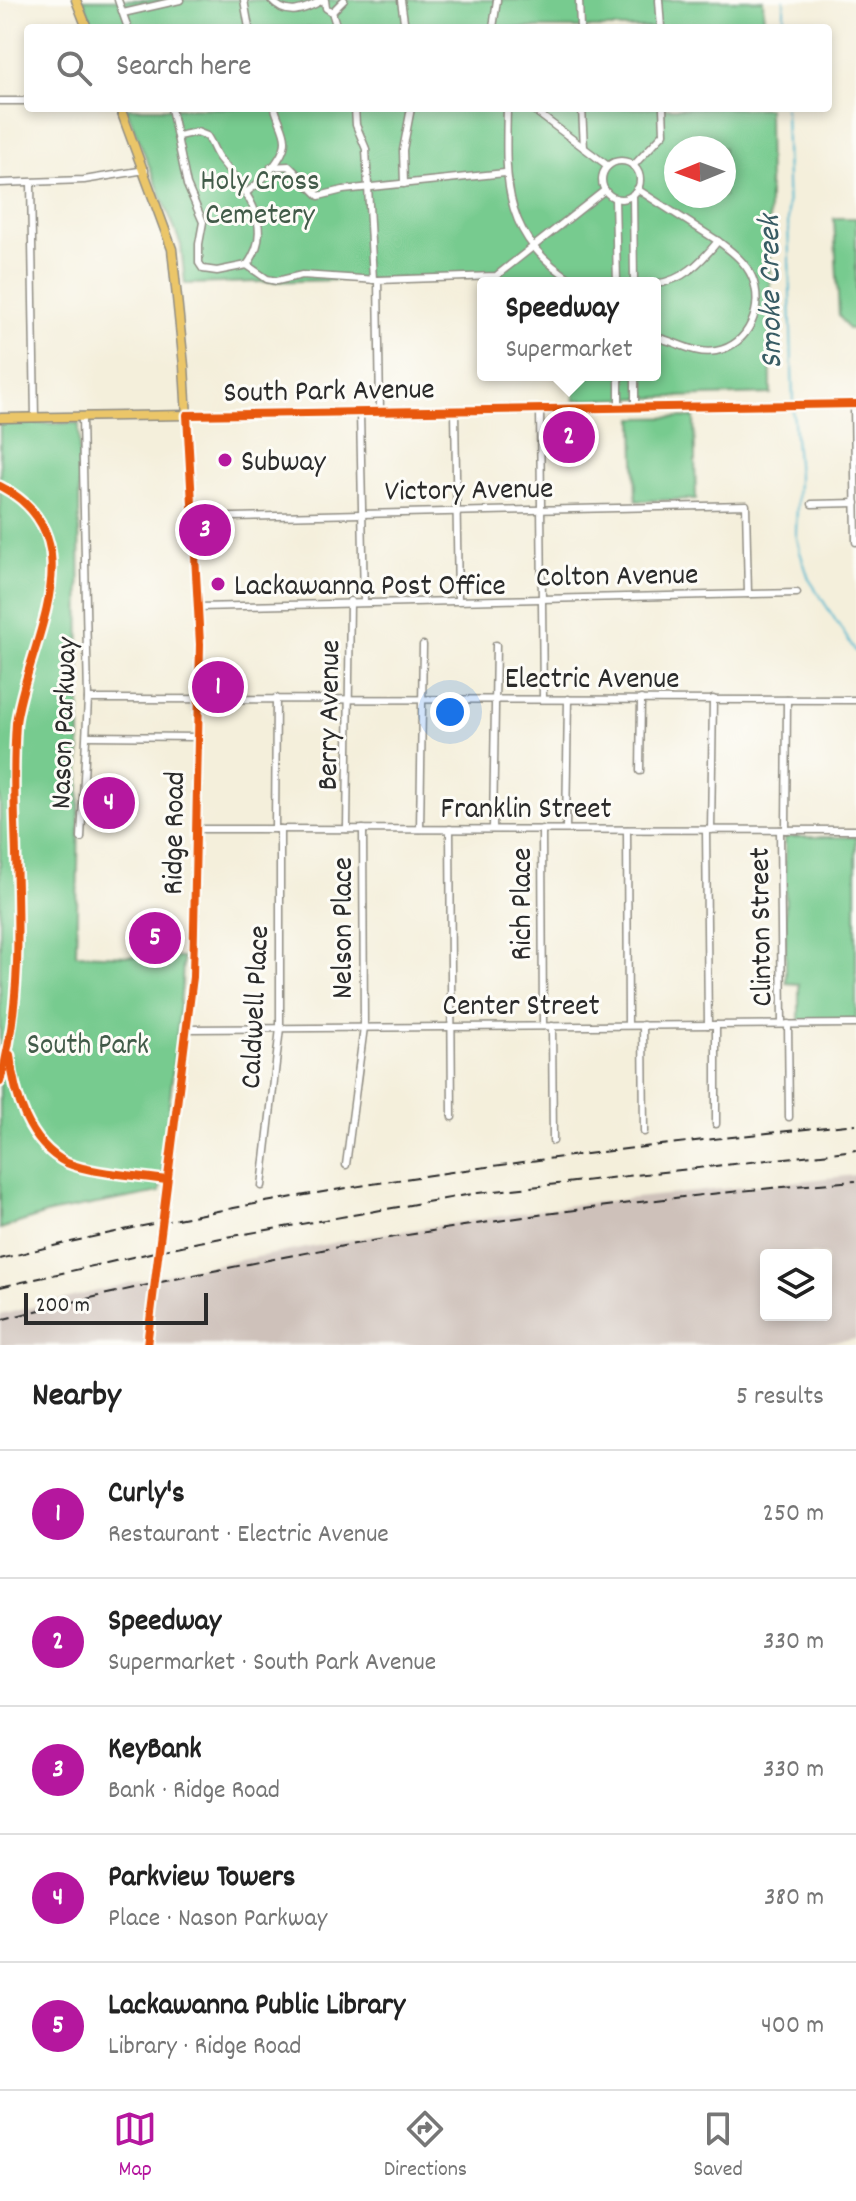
<!DOCTYPE html>
<meta charset="utf-8">
<style>
:root{--surface:#fff;--page:#f6f6f6;--text:#222;--muted:#767676;--line:#e0e0e0;--accent:#b5179e}
body{margin:0;font-family:Dekko,sans-serif;background:var(--page);color:var(--text)}
.controls{position:absolute;right:24px;bottom:24px;display:grid;overflow:hidden;border-radius:8px;box-shadow:0 4px 12px #0003}
.controls button{width:72px;height:72px;display:grid;place-items:center;padding:0;border:0;border-bottom:2px solid var(--line);background:var(--surface);color:var(--text);font:40px sans-serif}
.compass{position:absolute;left:664px;top:136px;width:72px;height:72px;border-radius:50%;background:var(--surface);box-shadow:0 4px 12px #0003;rotate:269deg}
.scale{position:absolute;left:24px;bottom:20px;width:184px;box-sizing:border-box;padding-left:8px;border:4px solid #2b2b2b;border-top:0;font-size:22px;line-height:28px;white-space:nowrap;color:#2b2b2b;-webkit-text-stroke:6px #fdfcf7;paint-order:stroke}
.you{position:absolute;left:450px;top:712px;width:28px;height:28px;margin:-20px;border:6px solid #fff;border-radius:50%;background:#1a73e8;box-shadow:0 0 0 12px #1a73e833}
.badge{display:grid;place-items:center;width:52px;height:52px;border-radius:50%;background:var(--accent);color:#fff;font-size:26px;font-weight:700}
.pin{position:absolute;translate:-50% -50%;border:4px solid #fff;box-shadow:0 2px 8px #0006}
.popup{position:absolute;left:477px;top:277px;width:184px;height:104px;box-sizing:border-box;display:grid;place-content:center;border-radius:8px;background:var(--surface);filter:drop-shadow(0 2px 6px #0005);font-size:26px;white-space:nowrap;color:var(--muted)}
.popup b{font-size:30px;color:var(--text)}
.popup::after{content:'';position:absolute;left:50%;top:100%;margin-left:-16px;border:16px solid transparent;border-top-color:var(--surface)}
.list{margin:0;padding:0;list-style:none}
h2{display:flex;justify-content:space-between;align-items:center;height:104px;margin:0;padding:0 32px;font-size:34px}
h2 small{font-size:26px;font-weight:400;color:var(--muted)}
.list li{display:grid;grid-template-columns:52px 1fr auto;gap:24px;align-items:center;box-sizing:border-box;height:128px;padding:0 32px;border-top:2px solid var(--line)}
.list b{display:block;font-size:30px;white-space:nowrap}
.list p{margin:0;font-size:26px;white-space:nowrap;color:var(--muted)}
.list em{font-size:26px;font-style:normal;color:var(--muted)}
.icon{flex:none;width:44px;height:44px;fill:none;stroke:currentColor;stroke-width:2;stroke-linecap:round;stroke-linejoin:round}
.map{position:relative;flex:none;width:856px;height:1345px;overflow:hidden}
.search{position:absolute;background:var(--surface);box-shadow:0 4px 12px #0003;left:24px;right:24px;top:24px;height:88px;display:flex;align-items:center;gap:20px;box-sizing:border-box;padding:0 28px;border-radius:8px;color:var(--muted);font-size:30px}
.sheet{height:744px;background:var(--surface)}
nav{display:flex;justify-content:space-around;align-items:center;box-sizing:border-box;height:112px;border-top:2px solid var(--line);background:var(--surface);font-size:22px;color:var(--muted)}
nav a{display:grid;justify-items:center;gap:4px}
nav .on{color:var(--accent)}
.map>svg:first-child{display:block}
.industrial{fill:#cec1ba;fill-rule:evenodd}
.green{fill:#77cb8f;stroke:#517b5d;stroke-width:2;fill-rule:evenodd}
.lines{fill:none;stroke-linecap:round;stroke-linejoin:round}
.stream{stroke:#50b6cf;stroke-width:2}
.minor-casing{stroke:#908d83;stroke-width:9}
.major-casing{stroke:#908d83;stroke-width:11}
.minor{stroke:#fff;stroke-width:6}
.major{stroke:#ebc669;stroke-width:8}
.rail{stroke:#2b2b2b;stroke-width:2;stroke-dasharray:12 6;stroke-linecap:butt}
.major-bridge-casing{stroke:#908d83;stroke-width:11;stroke-linecap:butt}
.major-bridge{stroke:#ebc669;stroke-width:8}
.cycleway-casing{stroke:#fdfcf7;stroke-width:13}
.cycleway{stroke:#e8590c;stroke-width:8}
.poi-dot{fill:#b5179e;stroke:#fdfcf7;stroke-width:3}
.labels{text-anchor:middle;stroke-width:6;stroke-linejoin:round;paint-order:stroke}
.park-label{font-size:30px;fill:#425b49;stroke:#fdfcf7}
.street-label{font-size:30px;fill:#2b2b2b;stroke:#fdfcf7}
.poi-label{font-size:30px;fill:#2b2b2b;stroke:#fdfcf7;text-anchor:start}
.water-label{font-size:32px;font-style:italic;fill:#385c64;stroke:#fdfcf7}
</style>
<div class="map">
<svg width="856" height="1345" viewBox="0 0 856 1345">
<rect width="100%" height="100%" fill="#fdfcf7"/>
<filter id="ink" filterUnits="userSpaceOnUse"><feTurbulence type="fractalNoise" baseFrequency=".0125" numOctaves="2"/><feDisplacementMap in="SourceGraphic" scale="16" xChannelSelector="R" yChannelSelector="G"/><feConvolveMatrix kernelMatrix="1 2 1 2 8 2 1 2 1" color-interpolation-filters="sRGB"/></filter>
<filter id="wash" filterUnits="userSpaceOnUse"><feTurbulence type="fractalNoise" baseFrequency=".006" numOctaves="4" result="noise"/><feDisplacementMap in="SourceGraphic" scale="32" xChannelSelector="R" yChannelSelector="G"/><feGaussianBlur stdDeviation="1.8" result="paint"/><feColorMatrix in="noise" values="0 0 0 0 0 0 0 0 0 0 0 0 0 0 0 0 0 1.4 0 .05"/><feComposite in="paint" operator="in"/></filter>
<g filter="url(#wash)">
<rect width="100%" height="100%" fill="#f4efdb"/>
<path class="industrial" d="M856 1175V1339L801 1345H0V1315L174 1272 377 1235 579 1204ZM766 1255H826V1315H766Z"/>
<g class="green">
<polygon points="83,0 763,0 764,28 94,28"/>
<path d="M126 108H768L771 394 574 400 575 375H655V283H518L494 276 185 284 181 245ZM676 148H724V196H676Z"/>
<polygon points="834,218 856,218 856,329 848,329 839,316"/>
<polygon points="694,417 696,499 636,501 634,418"/>
<polygon points="79,423 80,776 76,954 183,958 182,984 160,1192 49,1213 0,1229 0,424"/>
<polygon points="785,837 856,837 856,1022 799,1022 799,984 786,983"/>
</g>
<g class="lines">
<g class="stream">
<polyline points="784,28 784,0"/>
<polyline points="785,108 793,403"/>
<polyline points="793,409 798,477 796,533 800,552 809,579 856,652"/>
</g>
</g>
</g>
<g filter="url(#ink)">
<g class="lines">
<g class="minor-casing">
<g id="minor">
<polyline points="118,0 128,28"/>
<polyline points="244,0 249,28"/>
<path d="M271 0C287 18 304 10 323 0"/>
<polyline points="325,0 326,8 332,12 344,0"/>
<polyline points="401,0 405,28"/>
<polyline points="579,0 580,28"/>
<polyline points="659,0 661,28"/>
<polyline points="332,12 337,28"/>
<polyline points="123,13 180,0"/>
<polyline points="493,28 497,0"/>
<polyline points="0,101 28,101"/>
<path d="M171 108 187 185 203 222 199 244V263L203 269 217 271 247 265C277 225 244 189 219 158 214 151 212 143 207 136L197 132 178 136"/>
<polyline points="355,108 356,125 366,149 373,280"/>
<path d="M507 108C505 185 503 239 577 283"/>
<polyline points="531,108 608,166"/>
<polyline points="582,108 584,148"/>
<circle cx="621" cy="180" r="19"/>
<polyline points="633,166 664,133 663,108"/>
<polyline points="271,167 289,166 319,196 343,190 505,173"/>
<polyline points="0,183 84,180 145,170"/>
<polyline points="31,183 35,418"/>
<polyline points="404,184 403,150 411,108"/>
<path d="M637 189 718 241C701 262 683 281 655 284"/>
<path d="M247 192C260 183 286 157 285 140 285 130 277 118 275 108"/>
<polyline points="633,194 634,283"/>
<polyline points="615,198 617,283"/>
<polyline points="247,265 267,279 277,281 302,275 377,280"/>
<path d="M655 337C676 341 694 355 716 351 749 345 765 307 752 277 745 261 731 251 718 241"/>
<polyline points="619,375 619,408"/>
<polyline points="635,375 635,407"/>
<polyline points="854,405 856,542"/>
<polyline points="540,409 543,699"/>
<polyline points="455,411 458,599"/>
<polyline points="380,412 378,280 496,276 605,190"/>
<polyline points="360,413 364,601"/>
<path d="M0 486C100 538 26 645 16 723 8 844 33 962 0 1082"/>
<polyline points="812,504 856,503"/>
<polyline points="194,518 746,505 748,594"/>
<polyline points="198,607 797,593"/>
<polyline points="88,699 856,700"/>
<polyline points="88,736 198,737"/>
<polyline points="640,771 641,699"/>
<polyline points="196,829 856,830"/>
<polyline points="275,829 276,698"/>
<polyline points="347,829 350,601"/>
<polyline points="420,829 423,645"/>
<polyline points="450,829 452,1117"/>
<polyline points="493,829 496,645"/>
<polyline points="542,829 543,1026"/>
<polyline points="566,829 568,699"/>
<polyline points="627,830 628,1025"/>
<polyline points="706,830 708,1025"/>
<polyline points="711,830 713,699"/>
<polyline points="780,830 782,1024"/>
<polyline points="786,830 787,700"/>
<polyline points="81,838 88,699 82,418"/>
<polyline points="788,1024 789,1117"/>
<polyline points="643,1025 644,1132"/>
<polyline points="716,1025 716,1124"/>
<polyline points="552,1026 553,1141"/>
<polyline points="187,1029 856,1024"/>
<polyline points="346,1165 364,1027 363,829"/>
<polyline points="262,1186 280,1028 280,829"/>
</g>
</g>
<g class="major-casing">
<g id="major">
<polyline points="76,0 87,28"/>
<polyline points="120,108 172,249 184,366 200,644 193,977 164,1204"/>
<polyline points="0,418 856,404"/>
</g>
</g>
<use href="#minor" class="minor"/>
<use href="#major" class="major"/>
<g class="rail">
<path d="M0 1259C282 1188 568 1153 856 1124"/>
<polyline points="0,1287 199,1242 478,1193 856,1150"/>
<path d="M0 1320C275 1250 573 1202 856 1181"/>
</g>
<g class="major-bridge-casing">
<polyline id="major-bridge" points="147,1345 164,1204"/>
</g>
<use href="#major-bridge" class="major-bridge"/>
<g class="cycleway-casing">
<g id="cycleway">
<path d="M0 486C100 538 26 645 16 723 8 844 33 962 0 1082"/>
<path d="M10 1055C14 1095 28 1143 67 1163 89 1173 142 1176 167 1180"/>
<polyline points="147,1345 193,977 200,644 187,415 856,404"/>
</g>
</g>
<use href="#cycleway" class="cycleway"/>
</g>
</g>
<g class="poi-dot">
<circle cx="225" cy="460" r="8"/>
<circle cx="218" cy="584" r="8"/>
</g>
<g class="labels">
<g class="park-label">
<text x="260" y="189">Holy Cross<tspan x="260" dy="34">Cemetery</tspan></text>
<text x="88" y="1053">South Park</text>
</g>
<g class="street-label">
<text transform="translate(329 389) rotate(-1)" y="10">South Park Avenue</text>
<text transform="translate(469 488) rotate(-1)" y="10">Victory Avenue</text>
<text transform="translate(617 574) rotate(-1)" y="10">Colton Avenue</text>
<text x="592" y="687">Electric Avenue</text>
<text transform="translate(327 715) rotate(-89)" y="10">Berry Avenue</text>
<text transform="translate(62 723) rotate(-88)" y="10">Nason Parkway</text>
<text x="526" y="817">Franklin Street</text>
<text transform="translate(172 833) rotate(-89)" y="10">Ridge Road</text>
<text transform="translate(520 904) rotate(-90)" y="10">Rich Place</text>
<text transform="translate(759 927) rotate(-91)" y="10">Clinton Street</text>
<text transform="translate(341 928) rotate(-90)" y="10">Nelson Place</text>
<text x="521" y="1014">Center Street</text>
<text transform="translate(253 1007) rotate(-87)" y="10">Caldwell Place</text>
</g>
<g class="poi-label">
<text x="241" y="470">Subway</text>
<text x="234" y="594">Lackawanna Post Office</text>
</g>
<g class="water-label">
<text transform="translate(768 292) rotate(-91)" y="11">Smoke Creek</text>
</g>
</g>
</svg>
<div class="controls">
<button><svg class="icon" aria-label="layers" viewBox="0 0 24 24"><path d="M12 4l9 5-9 5-9-5zM3 14l9 5 9-5"/></svg></button>
</div>
<svg class="compass" viewBox="-18 -18 36 36"><path d="M0-13l5 13h-10z" fill="#e53935"/><path d="M0 13l5-13h-10z" fill="#767676"/></svg>
<div class="scale">200 m</div>
<div class="you"></div>
<div class="pin badge" style="left:218px;top:687px">1</div>
<div class="pin badge" style="left:569px;top:437px">2</div>
<div class="popup"><b>Speedway</b>Supermarket</div>
<div class="pin badge" style="left:205px;top:530px">3</div>
<div class="pin badge" style="left:109px;top:803px">4</div>
<div class="pin badge" style="left:155px;top:938px">5</div>
<div class="search"><svg class="icon" aria-label="search" viewBox="0 0 24 24"><circle cx="10" cy="10" r="6"/><path d="M15 15l6 6"/></svg>Search here</div>
</div>
<section class="sheet">
<h2>Nearby<small>5 results</small></h2>
<ul class="list">
<li><span class="badge">1</span><div><b>Curly's</b><p>Restaurant · Electric Avenue</p></div><em>250 m</em></li>
<li><span class="badge">2</span><div><b>Speedway</b><p>Supermarket · South Park Avenue</p></div><em>330 m</em></li>
<li><span class="badge">3</span><div><b>KeyBank</b><p>Bank · Ridge Road</p></div><em>330 m</em></li>
<li><span class="badge">4</span><div><b>Parkview Towers</b><p>Place · Nason Parkway</p></div><em>380 m</em></li>
<li><span class="badge">5</span><div><b>Lackawanna Public Library</b><p>Library · Ridge Road</p></div><em>400 m</em></li>
</ul>
</section>
<nav>
<a class="on"><svg class="icon" aria-label="map" viewBox="0 0 24 24"><path d="M3 6l6-2 6 2 6-2v14l-6 2-6-2-6 2zM9 4v14M15 6v14"/></svg>Map</a>
<a><svg class="icon" aria-label="directions" viewBox="0 0 24 24"><path d="M12 3l9 9-9 9-9-9zM9 14v-3h6M13 9l2 2-2 2"/></svg>Directions</a>
<a><svg class="icon" aria-label="saved" viewBox="0 0 24 24"><path d="M7 4h10v16l-5-4-5 4z"/></svg>Saved</a>
</nav>
